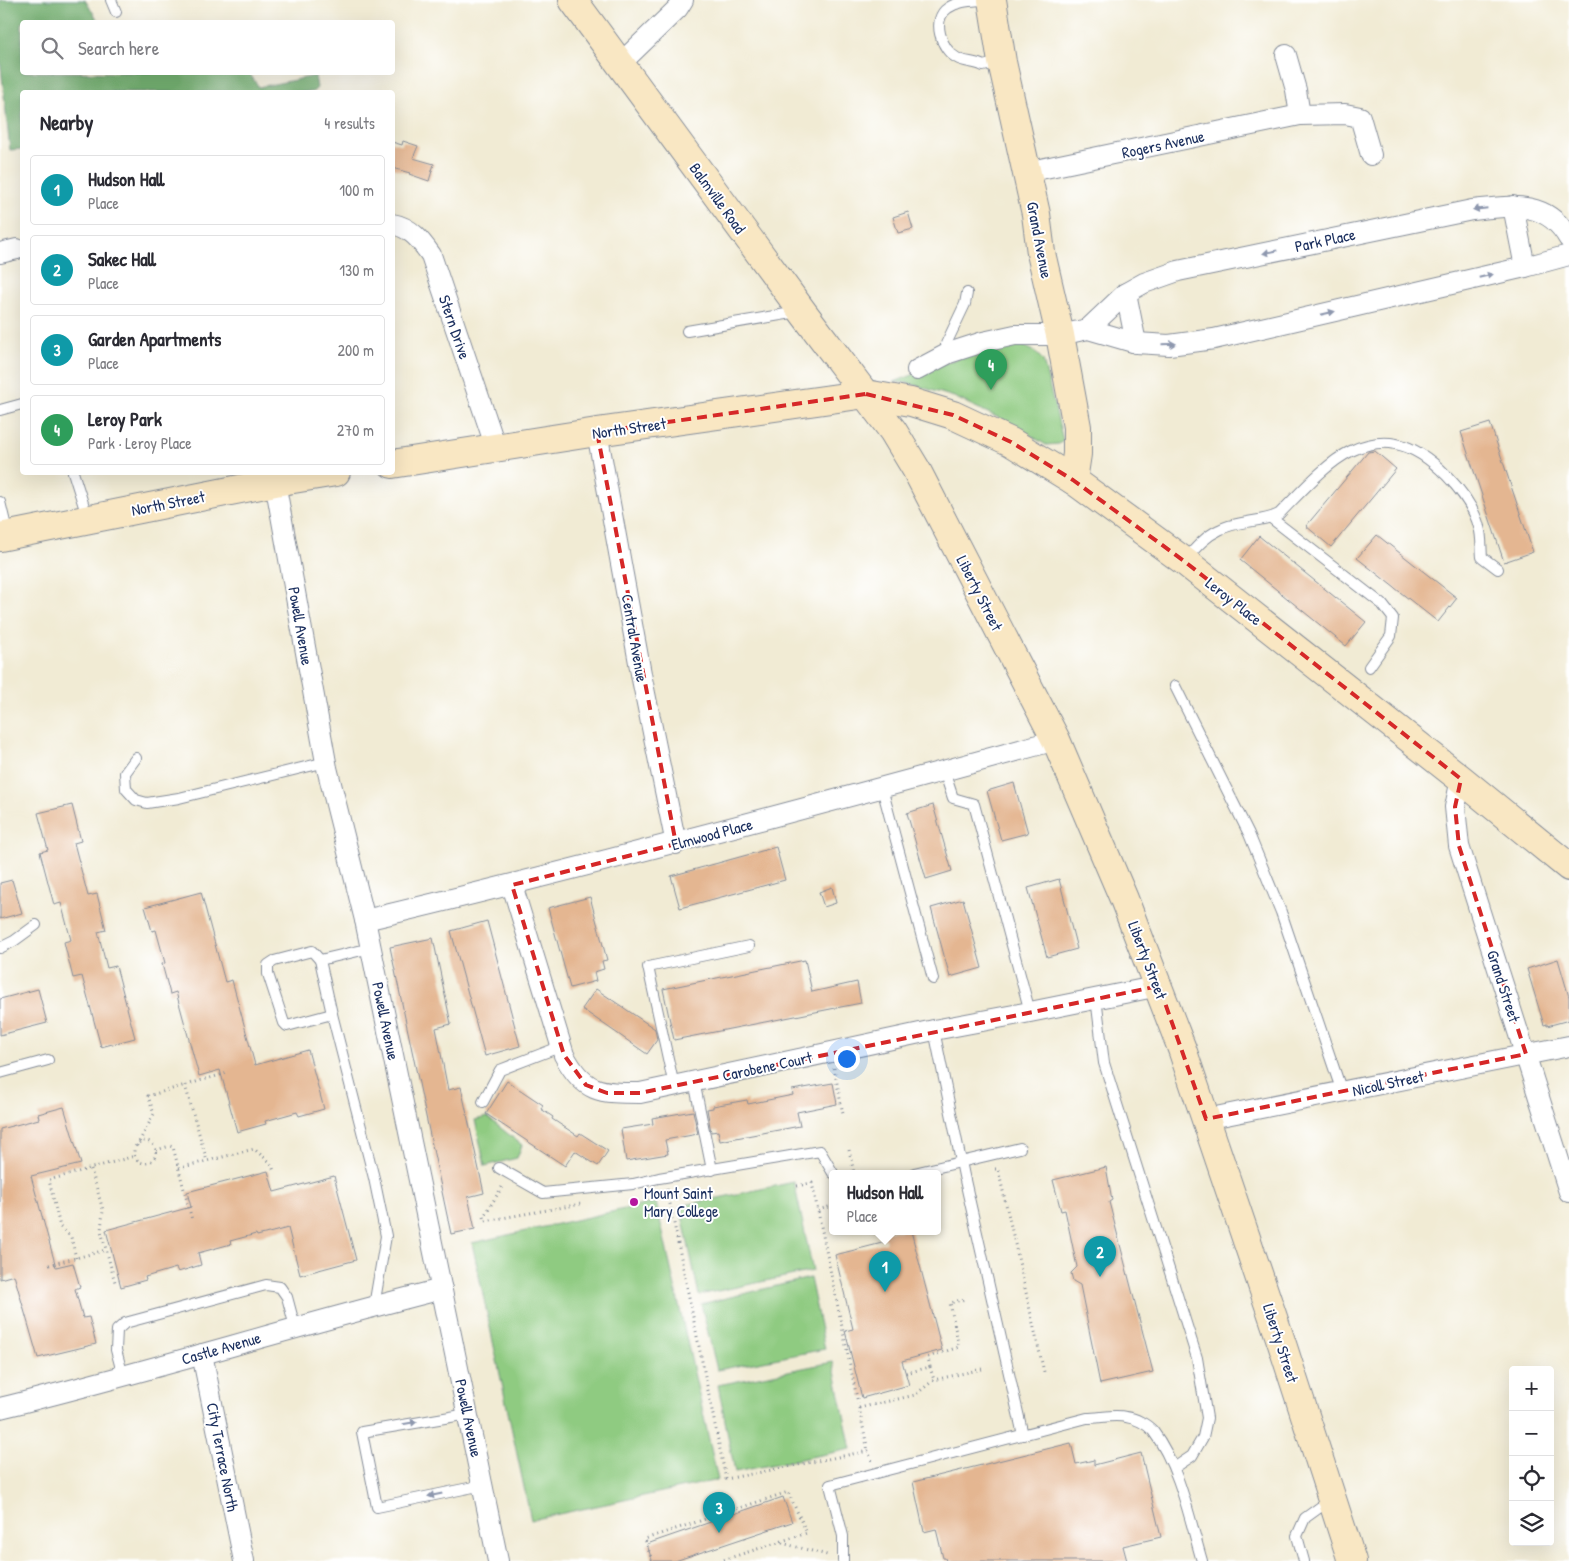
<!DOCTYPE html>
<meta charset="utf-8">
<style>
:root{--surface:#fff;--page:#f2f2f3;--text:#2b2b33;--muted:#7c7c81;--line:#e1e1e2;--accent:#1a73e8}
body{margin:0;font-family:"Patrick Hand",sans-serif;background:var(--page);color:var(--text)}
.controls{position:absolute;right:15px;bottom:15px;display:grid;overflow:hidden;border-radius:5px;box-shadow:0 5px 20px #0002}
.controls button{width:45px;height:45px;display:grid;place-items:center;padding:0;border:0;border-bottom:1px solid var(--line);background:var(--surface);color:var(--text);font:25px sans-serif}
.you{position:absolute;left:846px;top:1058px;width:18px;height:18px;margin:-12px;border:4px solid #fff;border-radius:50%;background:#1a73e8;box-shadow:0 0 0 8px #1a73e833}
.badge{display:grid;place-items:center;width:32px;height:32px;border-radius:50%;background:var(--accent);color:#fff;font-size:16px;font-weight:700}
.pin{position:absolute;translate:-50% -41px;filter:drop-shadow(0 1px 2px #0008)}
.pin::after{content:'';position:absolute;top:26px;width:18px;height:15px;background:inherit;clip-path:polygon(0 0,100% 0,50% 100%)}
.popup{position:absolute;left:829px;top:1170px;width:112px;height:65px;box-sizing:border-box;display:grid;place-content:center;border-radius:5px;background:var(--surface);filter:drop-shadow(0 1px 4px #0005);font-size:16px;white-space:nowrap;color:var(--muted)}
.popup b{font-size:19px;color:var(--text)}
.popup::after{content:'';position:absolute;left:50%;top:100%;margin-left:-10px;border:10px solid transparent;border-top-color:var(--surface)}
.list{margin:0;padding:0;list-style:none}
h2{display:flex;justify-content:space-between;align-items:center;height:65px;margin:0;padding:0 20px;font-size:21px}
h2 small{font-size:16px;font-weight:400;color:var(--muted)}
.list li{display:grid;grid-template-columns:32px 1fr auto;gap:15px;align-items:center;box-sizing:border-box;height:70px;margin:0 10px 10px;padding:0 10px;border:1px solid var(--line);border-radius:5px}
.list b{display:block;font-size:19px;white-space:nowrap}
.list p{margin:0;font-size:16px;white-space:nowrap;color:var(--muted)}
.list em{font-size:16px;font-style:normal;color:var(--muted)}
.icon{flex:none;width:28px;height:28px;fill:none;stroke:currentColor;stroke-width:2;stroke-linecap:round;stroke-linejoin:round}
.map{position:relative;flex:none;width:1569px;height:1561px;overflow:hidden}
.search{position:absolute;background:var(--surface);box-shadow:0 5px 20px #0002;left:20px;top:20px;width:375px;height:55px;display:flex;align-items:center;gap:12px;box-sizing:border-box;padding:0 18px;border-radius:5px;color:var(--muted);font-size:19px}
.panel{position:absolute;background:var(--surface);box-shadow:0 5px 20px #0002;left:20px;top:90px;width:375px;height:385px;border-radius:5px}
.map>svg:first-child{display:block}
.green{fill:#8fcb81;stroke:#557d70}
.forest{fill:#73af6f;stroke:#476f66}
.building{fill:#e4b691}
.lines{fill:none;stroke-linecap:round;stroke-linejoin:round}
.lane-casing{stroke:#868d99;stroke-width:12}
.street-casing{stroke:#868d99;stroke-width:22}
.secondary-casing{stroke:#868d99;stroke-width:30}
.path{stroke:#868d99;stroke-width:3;stroke-dasharray:1 4;stroke-linecap:butt}
.lane{stroke:#fff;stroke-width:10}
.street{stroke:#fff;stroke-width:20}
.secondary{stroke:#f9e7c3;stroke-width:28}
.oneway{fill:#8d97ae}
.marked{fill:none;stroke:#d62828;stroke-width:4;stroke-dasharray:10 6;stroke-linejoin:round}
.poi-dot{fill:#b5179e;stroke:#fff;stroke-width:2}
.labels{text-anchor:middle;stroke-width:4;stroke-linejoin:round;paint-order:stroke}
.street-label{font-size:16px;fill:#1b2f5e;stroke:#fff}
.poi-label{font-size:16px;fill:#1b2f5e;stroke:#fff;text-anchor:start}
</style>
<div class="map">
<svg width="1569" height="1561" viewBox="0 0 1569 1561">
<rect width="100%" height="100%" fill="#fff"/>
<filter id="ink" filterUnits="userSpaceOnUse"><feTurbulence type="fractalNoise" baseFrequency=".02" numOctaves="2"/><feDisplacementMap in="SourceGraphic" scale="10" xChannelSelector="R" yChannelSelector="G"/><feConvolveMatrix kernelMatrix="1 2 1 2 8 2 1 2 1" color-interpolation-filters="sRGB"/></filter>
<filter id="wash" filterUnits="userSpaceOnUse"><feTurbulence type="fractalNoise" baseFrequency=".0096" numOctaves="4" result="noise"/><feDisplacementMap in="SourceGraphic" scale="20" xChannelSelector="R" yChannelSelector="G"/><feGaussianBlur stdDeviation="1.12" result="paint"/><feColorMatrix in="noise" values="0 0 0 0 0 0 0 0 0 0 0 0 0 0 0 0 0 1.4 0 .05"/><feComposite in="paint" operator="in"/></filter>
<g filter="url(#wash)">
<rect width="100%" height="100%" fill="#f1ebd4"/>
<g class="green">
<polygon points="1019,344 1034,351 1043,360 1063,440 1059,444 1046,445 1014,425 954,397 908,383 894,382 961,357"/>
<polygon points="487,1117 522,1145 517,1158 485,1166 475,1120"/>
<polygon points="794,1182 813,1271 699,1295 680,1206"/>
<polygon points="656,1202 718,1480 531,1520 472,1243"/>
<polygon points="810,1278 825,1349 717,1370 701,1304"/>
<polygon points="833,1362 851,1449 735,1472 718,1385"/>
</g>
<polygon class="forest" points="0,0 85,0 99,22 22,22 22,72 249,73 259,87 315,76 317,88 313,92 22,92 22,149 10,150 0,58"/>
<g id="blocks">
<g class="building">
<polygon points="403,141 418,146 413,158 434,164 429,181 409,174 410,173 392,168 392,142 402,145"/>
<polygon points="908,212 913,229 898,233 893,217"/>
<polygon points="1490,423 1533,552 1504,562 1461,432"/>
<polygon points="1375,451 1396,469 1331,547 1306,526 1368,452"/>
<polygon points="1377,535 1457,598 1438,622 1357,558"/>
<polygon points="1259,536 1366,622 1346,646 1240,560"/>
<polygon points="1014,783 1028,833 1001,840 987,791"/>
<polygon points="72,805 81,841 74,843 88,896 97,894 106,930 98,932 107,968 116,966 135,1038 101,1047 82,976 73,978 64,942 71,940 61,903 54,905 40,852 48,850 38,813"/>
<polygon points="933,805 952,871 926,879 907,813"/>
<polygon points="776,847 785,880 680,908 671,876"/>
<polygon points="1059,879 1077,949 1047,957 1028,888"/>
<polygon points="12,880 22,913 0,919 0,883"/>
<polygon points="832,887 836,903 824,907 819,892"/>
<polygon points="201,892 225,982 232,980 255,1065 308,1050 324,1109 299,1116 297,1112 265,1121 266,1124 237,1132 220,1070 199,1076 176,992 170,994 162,964 165,963 156,930 152,931 145,907"/>
<polygon points="590,897 607,960 602,961 604,969 594,972 596,981 570,988 548,908"/>
<polygon points="963,899 982,968 950,977 931,908"/>
<polygon points="487,921 520,1046 485,1056 451,931"/>
<polygon points="433,938 451,1024 436,1028 448,1090 461,1087 484,1193 468,1197 475,1229 451,1234 390,947"/>
<polygon points="1558,959 1569,997 1569,1020 1547,1026 1547,1024 1544,1025 1527,969"/>
<polygon points="805,960 812,992 857,982 861,1003 674,1040 663,989"/>
<polygon points="38,989 47,1023 0,1035 0,999"/>
<polygon points="596,989 655,1029 657,1040 647,1054 582,1009"/>
<polygon points="507,1081 543,1105 541,1109 553,1117 552,1119 578,1136 580,1133 608,1151 598,1166 575,1151 565,1166 486,1114"/>
<polygon points="833,1083 837,1104 797,1112 800,1126 720,1141 718,1131 711,1132 707,1109 713,1108 713,1106 747,1100 748,1104 793,1095 792,1090"/>
<polygon points="64,1107 81,1164 31,1176 56,1267 73,1263 80,1287 75,1289 83,1318 89,1317 96,1344 38,1358 14,1275 0,1279 0,1129 39,1119 38,1114"/>
<polygon points="693,1111 698,1134 665,1140 668,1154 626,1161 621,1129 653,1124 652,1118"/>
<polygon points="1106,1167 1112,1200 1109,1202 1153,1372 1100,1384 1080,1285 1073,1281 1071,1273 1077,1267 1065,1210 1061,1211 1053,1180"/>
<polygon points="268,1171 274,1192 334,1176 356,1260 300,1275 288,1228 257,1236 256,1234 230,1241 231,1244 198,1253 201,1265 178,1272 176,1268 145,1277 146,1280 121,1287 106,1230 191,1207 187,1192"/>
<polygon points="883,1231 911,1231 942,1350 902,1361 909,1385 862,1398 845,1331 853,1329 835,1255 886,1242"/>
<polygon points="1071,1443 1076,1464 1094,1460 1094,1465 1141,1453 1161,1537 1123,1546 1127,1561 946,1561 945,1558 943,1558 936,1529 924,1532 913,1482"/>
<polygon points="783,1497 792,1522 675,1561 652,1561 647,1544"/>
</g>
</g>
</g>
<g filter="url(#ink)">
<use href="#blocks" fill-opacity="0" stroke="#868d99" stroke-width="1"/>
<g class="lines">
<g class="lane-casing">
<g id="lane">
<polyline points="111,0 116,12"/>
<path d="M983 0C971 1 958 1 948 8 931 19 941 50 957 58 965 63 975 61 983 66L1001 62"/>
<polyline points="687,331 798,312"/>
<polyline points="949,353 946,344 965,304 967,293"/>
<polyline points="0,410 22,404"/>
<polyline points="73,472 88,519"/>
<polyline points="0,502 8,535"/>
<polyline points="1271,518 1382,604 1393,618 1391,636 1369,667"/>
<path d="M1184 561C1195 549 1204 537 1219 530 1237 520 1261 523 1279 514 1299 494 1326 463 1351 451 1364 445 1381 441 1396 444 1429 450 1471 495 1479 527 1482 536 1481 548 1482 557L1498 569"/>
<polyline points="1175,686 1249,834 1281,912 1342,1092"/>
<polyline points="136,758 125,773 126,789 136,800 147,803 179,798 326,762"/>
<polyline points="944,771 953,798 974,804 1030,1012"/>
<polyline points="882,788 933,979"/>
<polyline points="0,948 14,941 36,925"/>
<polyline points="371,948 320,960 332,1014 374,1178 386,1236 374,1306"/>
<polyline points="320,960 312,951 274,961 268,965 268,974 284,1023 287,1026 332,1014"/>
<polyline points="1096,998 1104,1063 1197,1358 1207,1418 1203,1437 1192,1456 1174,1468"/>
<polyline points="934,1030 964,1176 1023,1435"/>
<polyline points="0,1073 48,1060"/>
<polyline points="694,1081 712,1170"/>
<polyline points="674,1086 648,967 749,946"/>
<polyline points="483,1102 500,1070 562,1046"/>
<polyline points="499,1168 543,1193 633,1184 659,1178 820,1151 833,1173"/>
<polyline points="914,1173 1020,1148"/>
<polyline points="123,1376 116,1350 117,1330 125,1323 266,1285 280,1287 287,1297 295,1327"/>
<polyline points="468,1414 362,1432 377,1507 483,1485"/>
<path d="M843 1561V1536L830 1485 1087 1418C1100 1418 1114 1414 1126 1417 1135 1418 1147 1424 1153 1431 1179 1465 1190 1520 1202 1561"/>
<polyline points="1304,1561 1297,1536 1305,1518 1330,1500"/>
</g>
</g>
<g class="street-casing">
<g id="street">
<polyline points="1286,55 1296,90 1300,115"/>
<polyline points="620,64 678,8 683,0"/>
<polyline points="1026,172 1300,115 1345,114 1360,117 1371,155"/>
<polyline points="1513,206 1525,267"/>
<path d="M392 224C411 227 421 241 431 255L496 448"/>
<polyline points="0,253 17,249"/>
<polyline points="1126,293 1136,343"/>
<path d="M1088 329 1126 293 1144 283 1178 271 1472 210C1510 206 1547 199 1569 239"/>
<polyline points="917,370 949,353 983,342 1015,335 1060,335 1088,329 1136,343 1169,345 1214,339 1525,267 1569,255"/>
<polyline points="597,432 642,679 676,844"/>
<polyline points="275,482 327,768 365,920 498,1561"/>
<polyline points="1461,779 1455,807 1459,846 1569,1192"/>
<path d="M512 885 564 1055C584 1093 600 1093 640 1093L934 1030 1030 1012 1159 986"/>
<path d="M365 920C597 865 827 803 1056 740"/>
<polyline points="1206,1119 1569,1046"/>
<polyline points="202,1354 244,1561"/>
<path d="M0 1408C148 1372 294 1326 442 1289"/>
</g>
</g>
<g class="secondary-casing">
<g id="secondary">
<polyline points="573,0 805,315 893,431 916,469 1056,740 1124,899 1182,1049 1282,1344 1352,1561"/>
<polyline points="992,0 1002,62 1036,214 1041,253 1060,335 1077,427 1077,454 1073,480"/>
<polyline points="392,464 597,432 866,394 911,402 953,415 1011,442 1073,480 1184,561 1461,779 1569,867"/>
<polyline points="0,537 275,482 336,472"/>
</g>
</g>
<g class="path">
<polyline points="834,1068 843,1114"/>
<polyline points="185,1085 207,1161"/>
<circle cx="145" cy="1152" r="11"/>
<polyline points="137,1146 154,1114 148,1096 227,1073"/>
<polyline points="156,1150 170,1146 173,1147 192,1220"/>
<polyline points="849,1150 854,1173"/>
<polyline points="179,1168 254,1149 271,1163 274,1171"/>
<polyline points="91,1169 103,1210 101,1231 115,1282"/>
<polyline points="995,1169 998,1169 1044,1372"/>
<polyline points="797,1186 812,1183 868,1451"/>
<polyline points="502,1187 484,1216 485,1221 581,1204"/>
<polyline points="667,1189 726,1479 868,1451 872,1461"/>
<polyline points="818,1210 832,1206"/>
<polyline points="76,1258 71,1237 60,1227 49,1180 135,1156"/>
<polyline points="49,1265 106,1250"/>
<polyline points="930,1367 934,1380"/>
<polyline points="906,1373 930,1367 928,1357 959,1347 950,1303 965,1299"/>
<polyline points="859,1408 915,1395 934,1380 982,1369"/>
<polyline points="782,1543 827,1555"/>
<polyline points="652,1561 645,1539 788,1492 807,1533 720,1561"/>
</g>
<use href="#lane" class="lane"/>
<use href="#street" class="street"/>
<use href="#secondary" class="secondary"/>
</g>
<defs><path id="oneway-solid" d="M-6-.8H1V-3.2L6.5 0L1 3.2V.8H-6Z" transform="scale(1.25)"/></defs>
<g class="oneway">
<use href="#oneway-solid" transform="translate(1480 209) rotate(174)"/>
<use href="#oneway-solid" transform="translate(1270 252) rotate(168)"/>
<use href="#oneway-solid" transform="translate(1486 276) rotate(-13)"/>
<use href="#oneway-solid" transform="translate(1328 313) rotate(-13)"/>
<use href="#oneway-solid" transform="translate(1169 344) rotate(-2)"/>
<use href="#oneway-solid" transform="translate(410 1423) rotate(-10)"/>
<use href="#oneway-solid" transform="translate(435 1495) rotate(169)"/>
</g>
</g>
<path class="marked" d="M866 394 953 415 1011 442 1073 480 1184 561 1461 779 1455 807 1459 846 1526 1054 1206 1119 1159 986 640 1093H607L586 1085 564 1055 512 885 676 844 597 432Z"/>
<circle class="poi-dot" cx="634" cy="1202" r="5"/>
<g class="labels">
<g class="street-label">
<text transform="translate(1163 144) rotate(-12)" y="6">Rogers Avenue</text>
<text transform="translate(718 198) rotate(54)" y="6">Balmville Road</text>
<text transform="translate(1040 240) rotate(79)" y="6">Grand Avenue</text>
<text transform="translate(1325 240) rotate(-12)" y="6">Park Place</text>
<text transform="translate(455 327) rotate(71)" y="6">Stern Drive</text>
<text transform="translate(629 428) rotate(-8)" y="6">North Street</text>
<text transform="translate(168 503) rotate(-11)" y="6">North Street</text>
<text transform="translate(980 593) rotate(63)" y="6">Liberty Street</text>
<text transform="translate(1234 601) rotate(38)" y="6">Leroy Place</text>
<text transform="translate(301 626) rotate(80)" y="6">Powell Avenue</text>
<text transform="translate(635 638) rotate(80)" y="6">Central Avenue</text>
<text transform="translate(712 834) rotate(-15)" y="6">Elmwood Place</text>
<text transform="translate(1148 960) rotate(69)" y="6">Liberty Street</text>
<text transform="translate(1504 986) rotate(72)" y="6">Grand Street</text>
<text transform="translate(386 1021) rotate(78)" y="6">Powell Avenue</text>
<text transform="translate(767 1066) rotate(-12)" y="6">Carobene Court</text>
<text transform="translate(1388 1083) rotate(-12)" y="6">Nicoll Street</text>
<text transform="translate(1281 1343) rotate(72)" y="6">Liberty Street</text>
<text transform="translate(221 1348) rotate(-16)" y="6">Castle Avenue</text>
<text transform="translate(469 1418) rotate(78)" y="6">Powell Avenue</text>
<text transform="translate(223 1457) rotate(79)" y="6">City Terrace North</text>
</g>
<g class="poi-label">
<text x="644" y="1199">Mount Saint<tspan x="644" dy="18">Mary College</tspan></text>
</g>
</g>
</svg>
<div class="controls">
<button>+</button>
<button>−</button>
<button><svg class="icon" aria-label="locate" viewBox="0 0 24 24"><circle cx="12" cy="12" r="6"/><path d="M12 2v4M12 18v4M2 12h4M18 12h4"/></svg></button>
<button><svg class="icon" aria-label="layers" viewBox="0 0 24 24"><path d="M12 4l9 5-9 5-9-5zM3 14l9 5 9-5"/></svg></button>
</div>
<div class="you"></div>
<div class="pin badge" style="left:885px;top:1292px;background:#0f9aa8">1</div>
<div class="popup"><b>Hudson Hall</b>Place</div>
<div class="pin badge" style="left:1100px;top:1277px;background:#0f9aa8">2</div>
<div class="pin badge" style="left:719px;top:1533px;background:#0f9aa8">3</div>
<div class="pin badge" style="left:991px;top:390px;background:#2e9e5b">4</div>
<div class="search"><svg class="icon" aria-label="search" viewBox="0 0 24 24"><circle cx="10" cy="10" r="6"/><path d="M15 15l6 6"/></svg>Search here</div>
<section class="panel">
<h2>Nearby<small>4 results</small></h2>
<ul class="list">
<li><span class="badge" style="background:#0f9aa8">1</span><div><b>Hudson Hall</b><p>Place</p></div><em>100 m</em></li>
<li><span class="badge" style="background:#0f9aa8">2</span><div><b>Sakec Hall</b><p>Place</p></div><em>130 m</em></li>
<li><span class="badge" style="background:#0f9aa8">3</span><div><b>Garden Apartments</b><p>Place</p></div><em>200 m</em></li>
<li><span class="badge" style="background:#2e9e5b">4</span><div><b>Leroy Park</b><p>Park · Leroy Place</p></div><em>270 m</em></li>
</ul>
</section>
</div>
